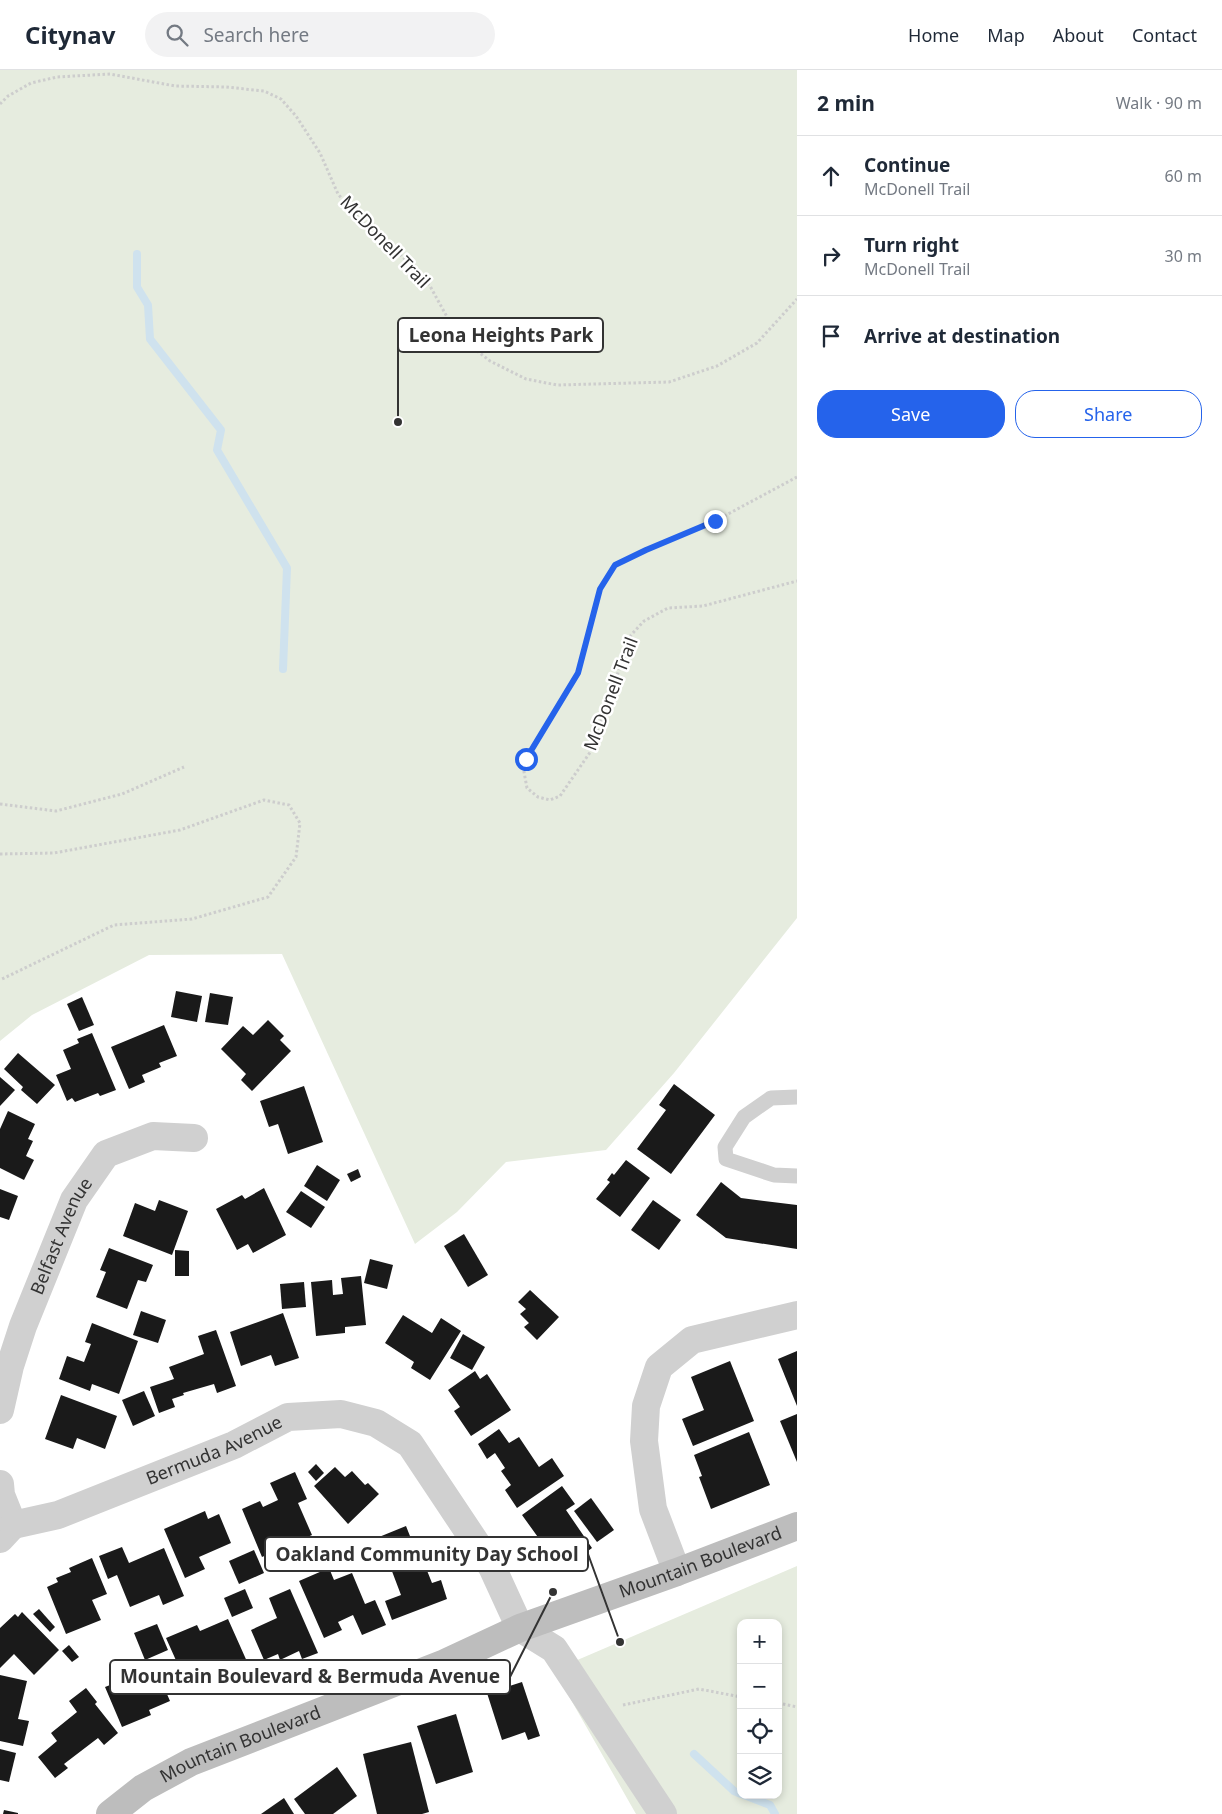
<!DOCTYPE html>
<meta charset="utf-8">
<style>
:root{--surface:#fff;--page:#f2f2f3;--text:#1f2937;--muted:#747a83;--line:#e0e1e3;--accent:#2563eb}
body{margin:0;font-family:"Noto Sans",sans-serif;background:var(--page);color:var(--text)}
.controls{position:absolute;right:15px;bottom:15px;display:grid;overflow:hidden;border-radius:10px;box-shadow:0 2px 8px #0003}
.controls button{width:45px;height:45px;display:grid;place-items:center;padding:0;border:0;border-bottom:1px solid var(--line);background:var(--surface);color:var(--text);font:25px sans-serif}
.stop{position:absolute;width:15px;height:15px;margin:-11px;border:4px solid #2563eb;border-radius:50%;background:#fff}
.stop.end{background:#2563eb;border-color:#fff;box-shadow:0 1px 5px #0008}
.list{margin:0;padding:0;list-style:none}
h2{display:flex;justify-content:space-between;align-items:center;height:65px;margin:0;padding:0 20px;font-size:21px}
h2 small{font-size:16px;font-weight:400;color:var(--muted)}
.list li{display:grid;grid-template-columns:32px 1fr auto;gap:15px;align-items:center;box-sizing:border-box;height:80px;padding:0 20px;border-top:1px solid var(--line)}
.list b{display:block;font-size:19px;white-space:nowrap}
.list p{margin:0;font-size:16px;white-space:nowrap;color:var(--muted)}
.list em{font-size:16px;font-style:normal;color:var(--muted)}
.actions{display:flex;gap:10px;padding:15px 20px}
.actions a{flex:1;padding:11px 0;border:1px solid var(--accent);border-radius:20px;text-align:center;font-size:18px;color:var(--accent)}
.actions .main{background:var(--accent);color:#fff}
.icon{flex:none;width:28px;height:28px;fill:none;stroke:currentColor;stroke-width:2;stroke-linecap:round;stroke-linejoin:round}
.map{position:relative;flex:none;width:797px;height:1744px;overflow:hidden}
header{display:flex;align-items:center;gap:30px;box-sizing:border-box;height:70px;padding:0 25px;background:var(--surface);border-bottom:1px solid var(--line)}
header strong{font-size:24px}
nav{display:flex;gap:28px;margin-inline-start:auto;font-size:18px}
.search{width:350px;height:45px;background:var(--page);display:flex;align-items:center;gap:12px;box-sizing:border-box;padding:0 18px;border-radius:28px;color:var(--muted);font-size:19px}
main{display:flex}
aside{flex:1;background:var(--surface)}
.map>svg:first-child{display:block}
.green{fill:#e6ecdf;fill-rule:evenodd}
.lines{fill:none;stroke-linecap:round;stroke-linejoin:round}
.stream{stroke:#cfe2ee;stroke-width:8}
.building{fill:#1a1a1a}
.path{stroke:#cdcdcd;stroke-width:3;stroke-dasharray:2.5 2.5;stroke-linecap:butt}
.lane{stroke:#d0d0d0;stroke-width:15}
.street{stroke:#d0d0d0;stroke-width:28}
.secondary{stroke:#bdbdbd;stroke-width:28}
.route{stroke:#2563eb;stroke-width:6}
.labels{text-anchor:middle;stroke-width:5;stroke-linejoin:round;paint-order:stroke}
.street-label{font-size:18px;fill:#333;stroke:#fff}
.leader{fill:none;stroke:#333;stroke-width:2}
.callout-dot{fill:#333;stroke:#fff;stroke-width:2}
.callout{fill:#fff;stroke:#333;stroke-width:2}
.callout-label{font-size:19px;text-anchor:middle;font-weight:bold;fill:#333}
</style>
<header>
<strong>Citynav</strong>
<div class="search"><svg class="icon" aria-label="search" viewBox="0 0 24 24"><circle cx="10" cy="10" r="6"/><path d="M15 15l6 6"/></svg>Search here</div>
<nav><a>Home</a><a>Map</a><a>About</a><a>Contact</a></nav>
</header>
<main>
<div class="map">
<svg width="797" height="1744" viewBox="0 0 797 1744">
<rect width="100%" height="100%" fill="#fff"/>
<g class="green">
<polygon points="0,0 797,0 797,848 674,1003 606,1080 506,1092 457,1142 415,1174 282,884 149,885 32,945 0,971"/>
<path d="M797 1496V1744H636L554 1600ZM741 1553H778V1725H741Z"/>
</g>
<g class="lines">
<g class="stream">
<polyline points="137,184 137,217 148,235 150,269 221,360 217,380 287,498 283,599"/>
<polyline points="694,1684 734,1721 741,1724"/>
<polyline points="744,1725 770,1735 775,1744"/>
</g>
</g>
<g class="building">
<polygon points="176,921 202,926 197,952 171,947"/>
<polygon points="210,923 233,927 228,955 205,952"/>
<polygon points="82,927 94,955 79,961 67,934"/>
<polygon points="268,950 284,966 280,970 291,981 252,1021 241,1010 246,1004 221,979 243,956 253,965"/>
<polygon points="164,955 177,986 159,993 161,997 142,1005 145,1012 129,1019 111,977"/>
<polygon points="92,963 116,1020 100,1026 98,1023 75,1032 72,1028 67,1031 56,1005 71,999 63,980 79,973 77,969"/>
<polygon points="18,983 55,1015 37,1034 21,1020 23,1017 4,999"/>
<polygon points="0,1007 15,1020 0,1036"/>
<polygon points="674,1014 715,1045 671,1104 637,1079 666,1040 659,1035"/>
<polygon points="304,1016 323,1072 288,1084 278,1054 269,1057 260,1031"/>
<polygon points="8,1041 35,1054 28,1069 33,1071 26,1086 34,1090 24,1110 0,1098 0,1059"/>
<polygon points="626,1090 650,1108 620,1147 596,1129 610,1112 607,1110 612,1103 614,1105"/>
<polygon points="317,1095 340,1110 327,1131 304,1116"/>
<polygon points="358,1099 361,1107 351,1112 347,1104"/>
<polygon points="721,1112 741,1128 797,1135 797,1179 726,1168 696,1145"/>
<polygon points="264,1118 286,1165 253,1183 248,1174 237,1180 216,1139 242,1125 245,1129"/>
<polygon points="0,1119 18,1126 9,1150 0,1147"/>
<polygon points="301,1121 325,1137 311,1158 286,1142"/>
<polygon points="159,1130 188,1141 172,1185 123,1166 135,1133 155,1141"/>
<polygon points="653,1130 681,1150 659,1180 631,1160"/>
<polygon points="464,1164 488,1205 468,1217 444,1176"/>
<polygon points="109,1178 153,1195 146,1212 138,1210 127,1239 96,1227 106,1202 100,1200"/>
<polygon points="175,1180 189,1181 189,1206 175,1206"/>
<polygon points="370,1189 393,1195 387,1219 364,1213"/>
<polygon points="361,1206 366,1255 345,1257 345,1263 316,1266 311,1212 332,1210 333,1225 343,1224 341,1208"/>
<polygon points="304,1212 306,1237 282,1239 280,1214"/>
<polygon points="530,1220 559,1247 537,1270 524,1257 529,1253 520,1244 526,1239 518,1232"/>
<polygon points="141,1241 166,1250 158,1273 133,1265"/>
<polygon points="283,1243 299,1288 275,1296 271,1285 241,1296 230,1262"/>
<polygon points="403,1245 432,1263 441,1248 461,1261 430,1310 411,1298 414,1292 385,1273"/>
<polygon points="92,1253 138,1271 119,1324 92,1314 90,1321 59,1309 67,1286 84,1292 91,1274 85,1272"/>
<polygon points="216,1260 236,1316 217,1323 214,1314 183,1323 184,1325 172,1329 175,1337 159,1343 150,1317 174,1309 169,1297 204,1284 198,1266"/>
<polygon points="463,1264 485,1277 472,1300 450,1288"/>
<polygon points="797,1281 797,1336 778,1289"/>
<polygon points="730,1291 754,1351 693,1376 682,1349 704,1340 691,1307"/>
<polygon points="475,1301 480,1309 487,1304 511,1340 471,1366 454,1341 460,1337 448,1320"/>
<polygon points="144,1321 155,1346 133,1356 122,1330"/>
<polygon points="61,1325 117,1346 105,1379 77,1368 73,1379 45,1369"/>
<polygon points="797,1344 797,1392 780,1351"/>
<polygon points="499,1359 509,1373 519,1367 539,1397 552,1388 564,1406 517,1438 505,1420 511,1415 501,1401 505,1398 495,1383 487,1389 478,1374"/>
<polygon points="749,1362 770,1415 711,1439 699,1407 702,1406 694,1385"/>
<polygon points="316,1394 324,1403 316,1411 308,1402"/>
<polygon points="335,1397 345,1407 352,1401 365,1415 368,1413 379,1424 348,1454 314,1416"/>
<polygon points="295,1402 307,1429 298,1433 312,1465 262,1487 242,1439 260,1431 263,1437 278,1430 270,1413"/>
<polygon points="562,1416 575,1434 566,1440 592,1478 566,1497 544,1467 540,1470 522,1445"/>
<polygon points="591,1428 614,1460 597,1472 574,1441"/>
<polygon points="205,1441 208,1449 219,1444 231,1473 199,1487 205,1499 185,1508 164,1459"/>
<polygon points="406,1456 423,1499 426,1498 432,1513 441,1510 447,1529 392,1550 385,1531 401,1525 379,1467"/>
<polygon points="122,1477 129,1493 164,1478 184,1526 163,1535 159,1525 130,1537 117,1505 108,1509 99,1486"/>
<polygon points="254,1480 264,1503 239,1514 229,1491"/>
<polygon points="92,1488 107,1524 92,1530 101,1550 66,1564 47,1517 58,1512 56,1508 71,1502 69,1498"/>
<polygon points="329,1498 334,1510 352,1503 365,1534 375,1530 386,1555 362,1565 353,1545 338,1552 342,1560 324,1568 299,1511"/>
<polygon points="245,1519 253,1538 232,1547 224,1528"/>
<polygon points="290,1519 318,1583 302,1589 299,1581 280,1590 278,1584 264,1590 251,1560 277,1548 269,1528"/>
<polygon points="39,1539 55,1557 50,1562 33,1544"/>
<polygon points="22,1542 59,1580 34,1605 14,1584 0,1598 0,1558 15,1544 18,1547"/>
<polygon points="228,1549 253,1605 229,1616 222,1599 187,1615 166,1568 197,1555 200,1561"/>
<polygon points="157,1554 168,1580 145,1590 134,1563"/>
<polygon points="69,1575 79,1587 72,1592 62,1581"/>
<polygon points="157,1601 170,1631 149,1640 151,1645 122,1657 105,1617 133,1606 135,1611"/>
<polygon points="0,1605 27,1611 18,1649 29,1651 23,1676 0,1671"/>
<polygon points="522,1612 540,1666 528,1670 525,1662 502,1670 487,1623"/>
<polygon points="86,1618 97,1632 95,1634 118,1663 104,1675 98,1668 64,1694 68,1698 55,1708 38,1687 57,1671 51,1663 77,1642 69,1631"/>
<polygon points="456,1644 473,1702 436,1714 417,1656"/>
<polygon points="411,1672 429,1742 422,1744 377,1744 363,1684"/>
<polygon points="0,1679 16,1683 9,1712 0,1710"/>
<polygon points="337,1697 357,1726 333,1744 305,1744 294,1729"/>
<polygon points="284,1728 294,1744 261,1744"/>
<polygon points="4,1740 18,1743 18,1744 3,1744"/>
</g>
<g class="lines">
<g class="path">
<polyline points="0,34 8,26 31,13 57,7 110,4 175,16 226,17 264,21 281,29 296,46 320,83 338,124 368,159 398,182 430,216 457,265 490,291 526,309 557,315 669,312 717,296 757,273 797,229"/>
<polyline points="797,407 715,451 646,480 615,495 600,519 578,603 526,689 524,702 527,718 538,727 550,730 560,726 591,681 631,565 644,551 668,538 703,536 797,511"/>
<polyline points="0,734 56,741 122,724 184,697"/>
<polyline points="0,784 54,783 180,760 264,730 289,735 300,753 296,787 268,827 192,849 114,855 0,910"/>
<polyline points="778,1633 797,1637"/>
<polyline points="623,1635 699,1619 741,1627"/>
</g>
<polyline class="lane" points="797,1027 771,1028 744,1047 725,1077 726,1089 774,1105 797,1106"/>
<g class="street">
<path id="s1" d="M0 1340 10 1296 23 1256 74 1130 106 1084 153 1066 194 1068"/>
<polyline points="0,1414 1,1425 13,1455 0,1469"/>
<path id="s2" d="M13 1455 58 1445 234 1375 288 1347 341 1344 376 1353 410 1374 492 1497 520 1558 554 1579 663 1744"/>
<polyline points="677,1502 653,1439 644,1371 646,1336 659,1297 692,1270 797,1245"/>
</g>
<path class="secondary" id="s3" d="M110 1744 143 1718 191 1692 445 1593 520 1558 677 1502 797 1456"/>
</g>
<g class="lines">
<polyline class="route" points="526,689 578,603 600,519 615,495 646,480 715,451"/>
</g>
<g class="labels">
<g class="street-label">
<text transform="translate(385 172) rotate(46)" y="6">McDonell Trail</text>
<text transform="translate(611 624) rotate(-69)" y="6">McDonell Trail</text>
<text dy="6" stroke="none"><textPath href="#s1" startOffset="185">Belfast Avenue</textPath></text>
<text dy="6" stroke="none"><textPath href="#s2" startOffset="215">Bermuda Avenue</textPath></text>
<text dy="6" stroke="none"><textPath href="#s3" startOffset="644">Mountain Boulevard</textPath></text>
<text dy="6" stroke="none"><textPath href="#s3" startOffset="149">Mountain Boulevard</textPath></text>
</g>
</g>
<path class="leader" d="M398 352L398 265M620 1572L588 1484M553 1522L510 1607"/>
<g class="callout-dot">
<circle cx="398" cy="352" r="5"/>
<circle cx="620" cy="1572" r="5"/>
<circle cx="553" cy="1522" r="5"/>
</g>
<g class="callout">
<rect x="398" y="248" width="205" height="34" rx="5"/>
<rect x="265" y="1467" width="323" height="34" rx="5"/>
<rect x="110" y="1590" width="400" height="34" rx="5"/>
</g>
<g class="callout-label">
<text x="501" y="272">Leona Heights Park</text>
<text x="427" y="1491">Oakland Community Day School</text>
<text x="310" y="1613">Mountain Boulevard &amp; Bermuda Avenue</text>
</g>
</svg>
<div class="controls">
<button>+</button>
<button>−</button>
<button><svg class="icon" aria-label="locate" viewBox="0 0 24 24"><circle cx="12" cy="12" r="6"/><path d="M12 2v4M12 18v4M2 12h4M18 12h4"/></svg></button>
<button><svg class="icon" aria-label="layers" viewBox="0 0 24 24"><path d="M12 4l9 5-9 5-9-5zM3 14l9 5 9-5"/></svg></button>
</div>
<div class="stop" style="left:526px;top:689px"></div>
<div class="stop end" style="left:715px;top:451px"></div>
</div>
<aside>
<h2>2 min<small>Walk · 90 m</small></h2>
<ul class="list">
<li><svg class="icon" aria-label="ahead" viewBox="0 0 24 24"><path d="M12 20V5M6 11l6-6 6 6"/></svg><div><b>Continue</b><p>McDonell Trail</p></div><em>60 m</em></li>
<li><svg class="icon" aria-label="right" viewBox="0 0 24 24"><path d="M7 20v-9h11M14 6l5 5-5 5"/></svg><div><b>Turn right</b><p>McDonell Trail</p></div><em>30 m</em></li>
<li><svg class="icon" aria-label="arrive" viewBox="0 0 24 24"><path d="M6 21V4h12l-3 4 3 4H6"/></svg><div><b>Arrive at destination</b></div></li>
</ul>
<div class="actions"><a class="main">Save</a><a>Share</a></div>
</aside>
</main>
